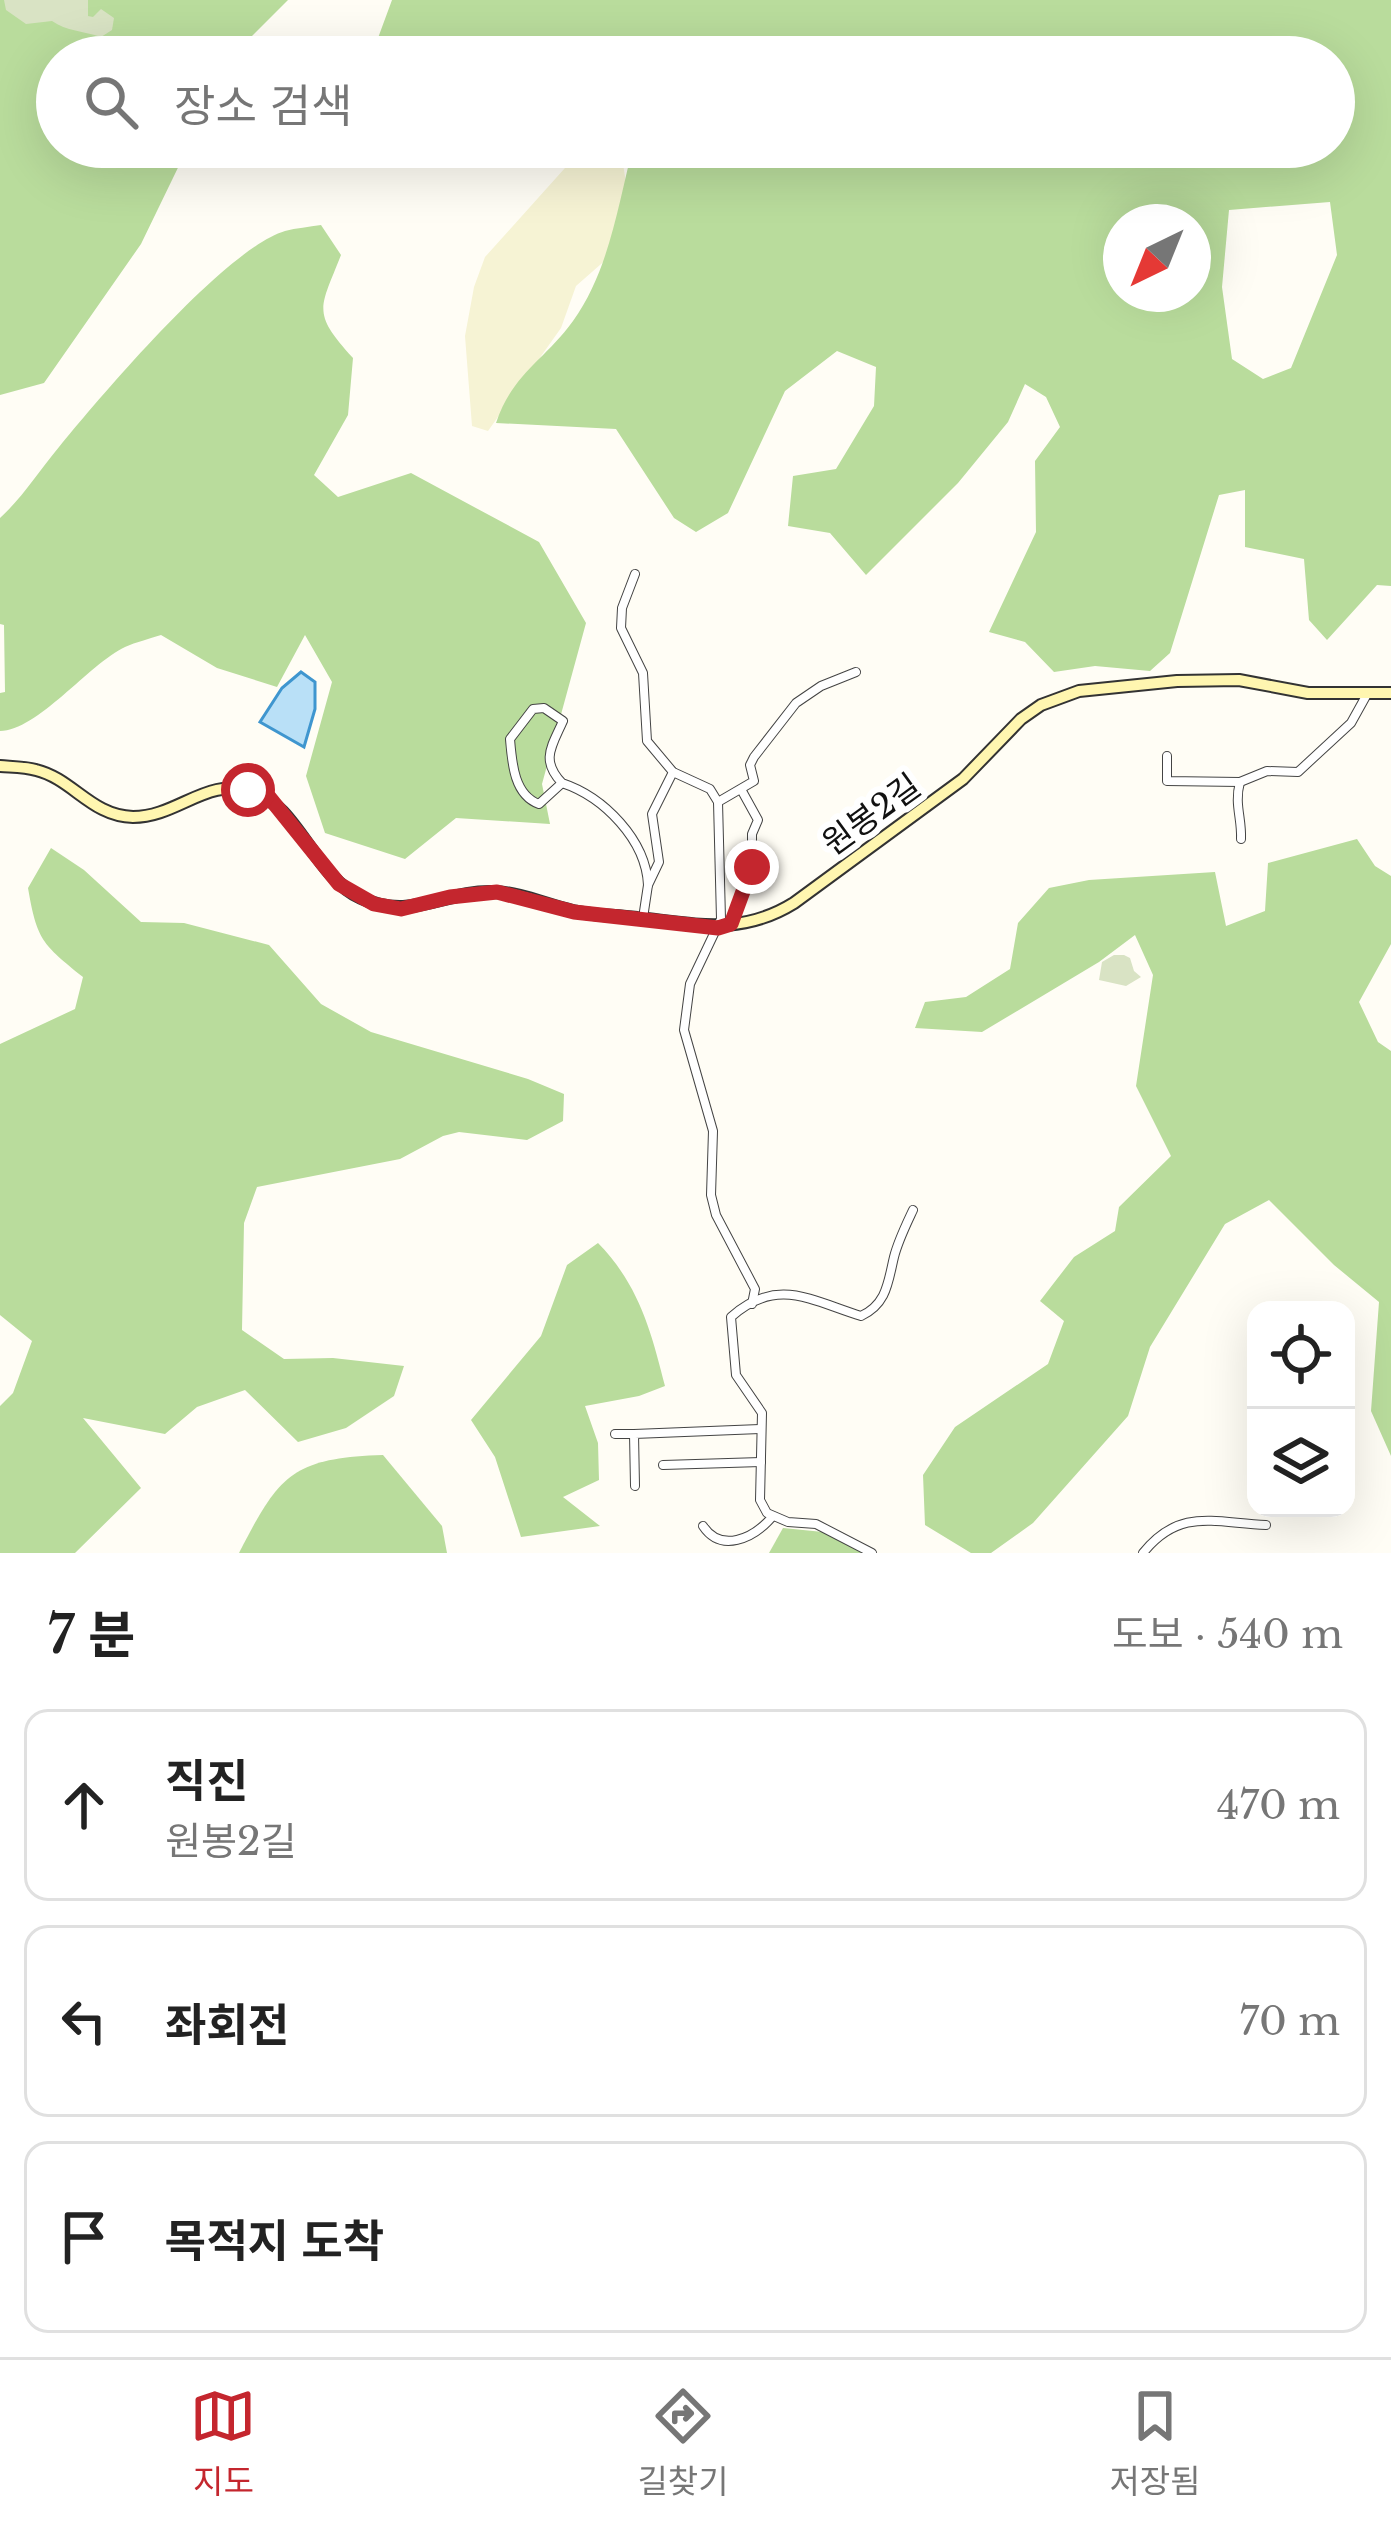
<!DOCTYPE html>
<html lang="ko">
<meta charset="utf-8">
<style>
:root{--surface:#fff;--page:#f6f6f6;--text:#222;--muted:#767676;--line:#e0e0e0;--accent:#c4262e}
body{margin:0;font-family:"Libre Baskerville","Noto Sans KR",serif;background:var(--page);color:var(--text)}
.controls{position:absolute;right:36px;bottom:36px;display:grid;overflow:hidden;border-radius:24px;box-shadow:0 12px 48px #0002}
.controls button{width:108px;height:108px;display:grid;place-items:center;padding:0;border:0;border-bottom:3px solid var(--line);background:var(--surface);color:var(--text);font:60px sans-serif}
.compass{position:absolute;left:1103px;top:204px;width:108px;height:108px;border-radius:50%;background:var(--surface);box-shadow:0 12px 48px #0002;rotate:223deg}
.stop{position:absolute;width:36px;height:36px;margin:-27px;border:9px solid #c4262e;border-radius:50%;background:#fff}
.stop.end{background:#c4262e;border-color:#fff;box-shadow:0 3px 12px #0008}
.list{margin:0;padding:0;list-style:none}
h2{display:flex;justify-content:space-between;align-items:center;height:156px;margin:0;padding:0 48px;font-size:51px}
h2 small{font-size:39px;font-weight:400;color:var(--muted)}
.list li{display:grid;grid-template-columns:78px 1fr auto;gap:36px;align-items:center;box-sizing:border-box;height:192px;margin:0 24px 24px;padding:0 24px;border:3px solid var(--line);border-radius:24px}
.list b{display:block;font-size:45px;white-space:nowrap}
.list p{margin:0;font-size:39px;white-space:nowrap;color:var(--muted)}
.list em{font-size:39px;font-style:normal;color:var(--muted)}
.icon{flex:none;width:66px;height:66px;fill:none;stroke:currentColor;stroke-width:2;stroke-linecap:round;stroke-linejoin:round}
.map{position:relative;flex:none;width:1391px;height:1553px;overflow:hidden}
.search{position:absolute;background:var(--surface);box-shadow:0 12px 48px #0002;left:36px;right:36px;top:36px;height:132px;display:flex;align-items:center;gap:30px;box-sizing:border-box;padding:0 42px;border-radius:66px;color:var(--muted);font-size:45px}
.sheet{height:804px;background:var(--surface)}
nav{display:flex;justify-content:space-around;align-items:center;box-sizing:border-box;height:168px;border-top:3px solid var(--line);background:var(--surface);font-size:33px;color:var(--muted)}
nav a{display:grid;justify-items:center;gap:6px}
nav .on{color:var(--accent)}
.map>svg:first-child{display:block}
.farmland{fill:#f6f3d4}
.forest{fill:#b9dc9c;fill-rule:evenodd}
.cemetery{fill:#d9e3c4}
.water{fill:#b9e0f7;stroke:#3f96cf;stroke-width:3}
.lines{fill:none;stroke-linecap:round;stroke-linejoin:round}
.street-casing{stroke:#444;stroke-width:10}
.secondary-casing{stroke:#333;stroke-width:14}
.street{stroke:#fff;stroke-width:8}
.secondary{stroke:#fff6b0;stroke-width:10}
.route{stroke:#c4262e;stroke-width:15}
.labels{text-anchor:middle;stroke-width:12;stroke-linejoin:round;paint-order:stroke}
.street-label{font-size:33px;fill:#111;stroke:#fff}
</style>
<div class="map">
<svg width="1391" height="1553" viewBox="0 0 1391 1553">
<rect width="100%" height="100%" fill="#fffdf5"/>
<polygon class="farmland" points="582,149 621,150 628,197 617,250 576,286 561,328 488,431 472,426 465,336 474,287 485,257"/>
<g class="forest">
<polygon points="0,0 288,0 231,57 57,57 57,147 188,147 141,244 44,383 0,395"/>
<path d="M392 0H1391V586L1377 585 1327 640 1309 620 1304 559 1245 547V490L1219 495 1170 653 1150 671 1095 666 1054 672 1025 642 989 632 1036 532 1035 461 1060 427 1046 397 1025 384 1008 422 958 483 866 575 830 533 788 526 793 476 836 469 874 406 876 367 837 351 785 391 728 513 696 532 674 518 616 429 496 423C513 373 544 361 573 321 609 271 618 205 633 147H1334V57H371ZM1330 202 1337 255 1291 368 1263 379 1232 359 1222 287 1229 210ZM1121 222H1193V294H1121Z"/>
<path d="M321 225 341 255C320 309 311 312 353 358L348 415 314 475 338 497 411 473 539 542 586 623 542 784 550 824 456 818 405 859 325 833 306 776 332 682 305 635 277 687 217 668 161 635C149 639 136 642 125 647 89 664 37 731 0 731V693L5 692 4 625 0 624V518C23 497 39 471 59 447 102 395 225 249 285 231 296 228 309 227 321 225Z"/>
<polygon points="1357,839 1375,866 1391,876 1391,944 1359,1002 1378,1042 1391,1051 1391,1456 1371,1411 1379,1302 1334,1265 1269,1200 1225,1224 1150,1347 1128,1416 1033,1523 991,1553 971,1553 925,1525 923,1475 955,1427 1048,1364 1064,1321 1040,1301 1074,1257 1115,1231 1119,1207 1171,1156 1136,1086 1153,975 1135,935 1099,962 982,1032 915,1028 925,1002 966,997 1010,969 1018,923 1049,888 1089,880 1215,872 1226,926 1265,911 1268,863"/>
<path d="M51 848 84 870 141 922 184 923 269 945 321 1004 371 1032 528 1079 564 1094 563 1121 527 1140 459 1132 443 1136 400 1159 257 1187 244 1223 242 1330 284 1359 333 1358 404 1366 394 1396 346 1428 298 1442 245 1390 197 1407 165 1434 83 1418 141 1488 75 1553H0V1406L13 1393 32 1341 0 1315V1044L75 1009 83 977C42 944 37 940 28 888Z"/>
<path d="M598 1243C639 1285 651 1331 665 1386L639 1396 585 1406 598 1443 599 1480 563 1497 600 1526 521 1537 495 1457 471 1420 541 1336 567 1265Z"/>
<path d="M383 1455 442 1526 447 1553H239C279 1475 292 1458 383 1455Z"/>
<polygon points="783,1528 823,1532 862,1553 769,1553"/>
</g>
<g class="cemetery">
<path d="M4 0H88V16L93 17 101 9 114 18 112 30 101 37C84 31 66 31 52 21L26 24 6 10Z"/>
<polygon points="1124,955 1130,958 1134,971 1141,977 1126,986 1099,980 1102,962 1114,955"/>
</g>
<polygon class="water" points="301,672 315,682 315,709 304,747 260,722 282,688"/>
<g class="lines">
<g class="street-casing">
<g id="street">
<polyline points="635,574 622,608 621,628 643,673 647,741 673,772 710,789 718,802"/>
<polyline points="1167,756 1167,781 1240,782 1267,771 1298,772 1351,723 1366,696"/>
<path d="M1240 782C1234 804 1242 818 1241 839"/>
<path d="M562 783C540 760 552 746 563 721L544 708 533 709 510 739C512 763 514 795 539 804L562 783C604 797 646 840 648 885"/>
<polyline points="643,918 648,885 659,862 652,814 673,772"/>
<polyline points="731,924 752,867 752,834 758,820 742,791"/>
<polyline points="752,1304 755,1289 716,1215 711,1195 713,1131 684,1030 690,984 721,919 718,802 754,781 750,765 754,757 796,703 821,686 856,672"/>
<polyline points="615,1434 634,1434"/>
<polyline points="663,1465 761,1462"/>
<polyline points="635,1486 634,1434 760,1429"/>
<path d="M703 1526C721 1553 753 1539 772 1517"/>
<path d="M872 1553 816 1524 788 1522 767 1513 760 1500 762 1413 736 1375 731 1317C777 1276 812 1301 861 1316 887 1304 888 1282 894 1257 898 1241 906 1225 913 1210"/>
<path d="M1143 1553C1180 1507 1215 1523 1266 1525"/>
</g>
</g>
<g class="secondary-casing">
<path id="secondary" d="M0 766C12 767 25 767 36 770 73 779 91 816 133 817 178 817 207 776 253 792 297 805 315 877 361 898 411 922 444 890 494 892 522 893 546 905 573 911 594 916 615 915 637 918 695 924 741 936 794 903L963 779 1021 719 1041 705 1079 691 1177 681 1239 680 1308 693H1391"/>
</g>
<use href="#street" class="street"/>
<use href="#secondary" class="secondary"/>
</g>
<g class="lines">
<polyline class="route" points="248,790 269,797 339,884 374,904 401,909 450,897 497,892 574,912 718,928 731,924 752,867"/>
</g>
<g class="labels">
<g class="street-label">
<text transform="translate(871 814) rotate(-36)" y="12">원봉2길</text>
</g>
</g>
</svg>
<div class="controls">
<button><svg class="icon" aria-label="locate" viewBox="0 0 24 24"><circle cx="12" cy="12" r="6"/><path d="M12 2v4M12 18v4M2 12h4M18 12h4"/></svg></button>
<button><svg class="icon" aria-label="layers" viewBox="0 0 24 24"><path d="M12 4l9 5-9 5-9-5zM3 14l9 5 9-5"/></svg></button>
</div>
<svg class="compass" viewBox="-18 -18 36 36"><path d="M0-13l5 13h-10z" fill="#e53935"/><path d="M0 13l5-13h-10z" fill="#767676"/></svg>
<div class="stop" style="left:248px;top:790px"></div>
<div class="stop end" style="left:752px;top:867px"></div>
<div class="search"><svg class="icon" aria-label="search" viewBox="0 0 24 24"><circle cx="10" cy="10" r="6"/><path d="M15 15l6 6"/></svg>장소 검색</div>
</div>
<section class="sheet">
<h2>7 분<small>도보 · 540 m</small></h2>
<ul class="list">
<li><svg class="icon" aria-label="ahead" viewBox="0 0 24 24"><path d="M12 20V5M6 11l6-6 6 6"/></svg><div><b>직진</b><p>원봉2길</p></div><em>470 m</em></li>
<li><svg class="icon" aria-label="left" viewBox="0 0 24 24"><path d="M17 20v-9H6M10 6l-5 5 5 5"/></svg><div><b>좌회전</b></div><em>70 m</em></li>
<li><svg class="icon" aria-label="arrive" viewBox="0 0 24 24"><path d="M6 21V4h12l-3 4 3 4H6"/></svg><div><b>목적지 도착</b></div></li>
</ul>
</section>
<nav>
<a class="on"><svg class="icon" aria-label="map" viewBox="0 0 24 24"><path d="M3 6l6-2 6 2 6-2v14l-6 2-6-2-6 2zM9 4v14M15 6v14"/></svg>지도</a>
<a><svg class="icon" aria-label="directions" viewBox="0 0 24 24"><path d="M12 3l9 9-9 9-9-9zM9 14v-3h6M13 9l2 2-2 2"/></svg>길찾기</a>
<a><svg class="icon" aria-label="saved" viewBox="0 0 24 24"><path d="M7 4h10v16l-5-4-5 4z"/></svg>저장됨</a>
</nav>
